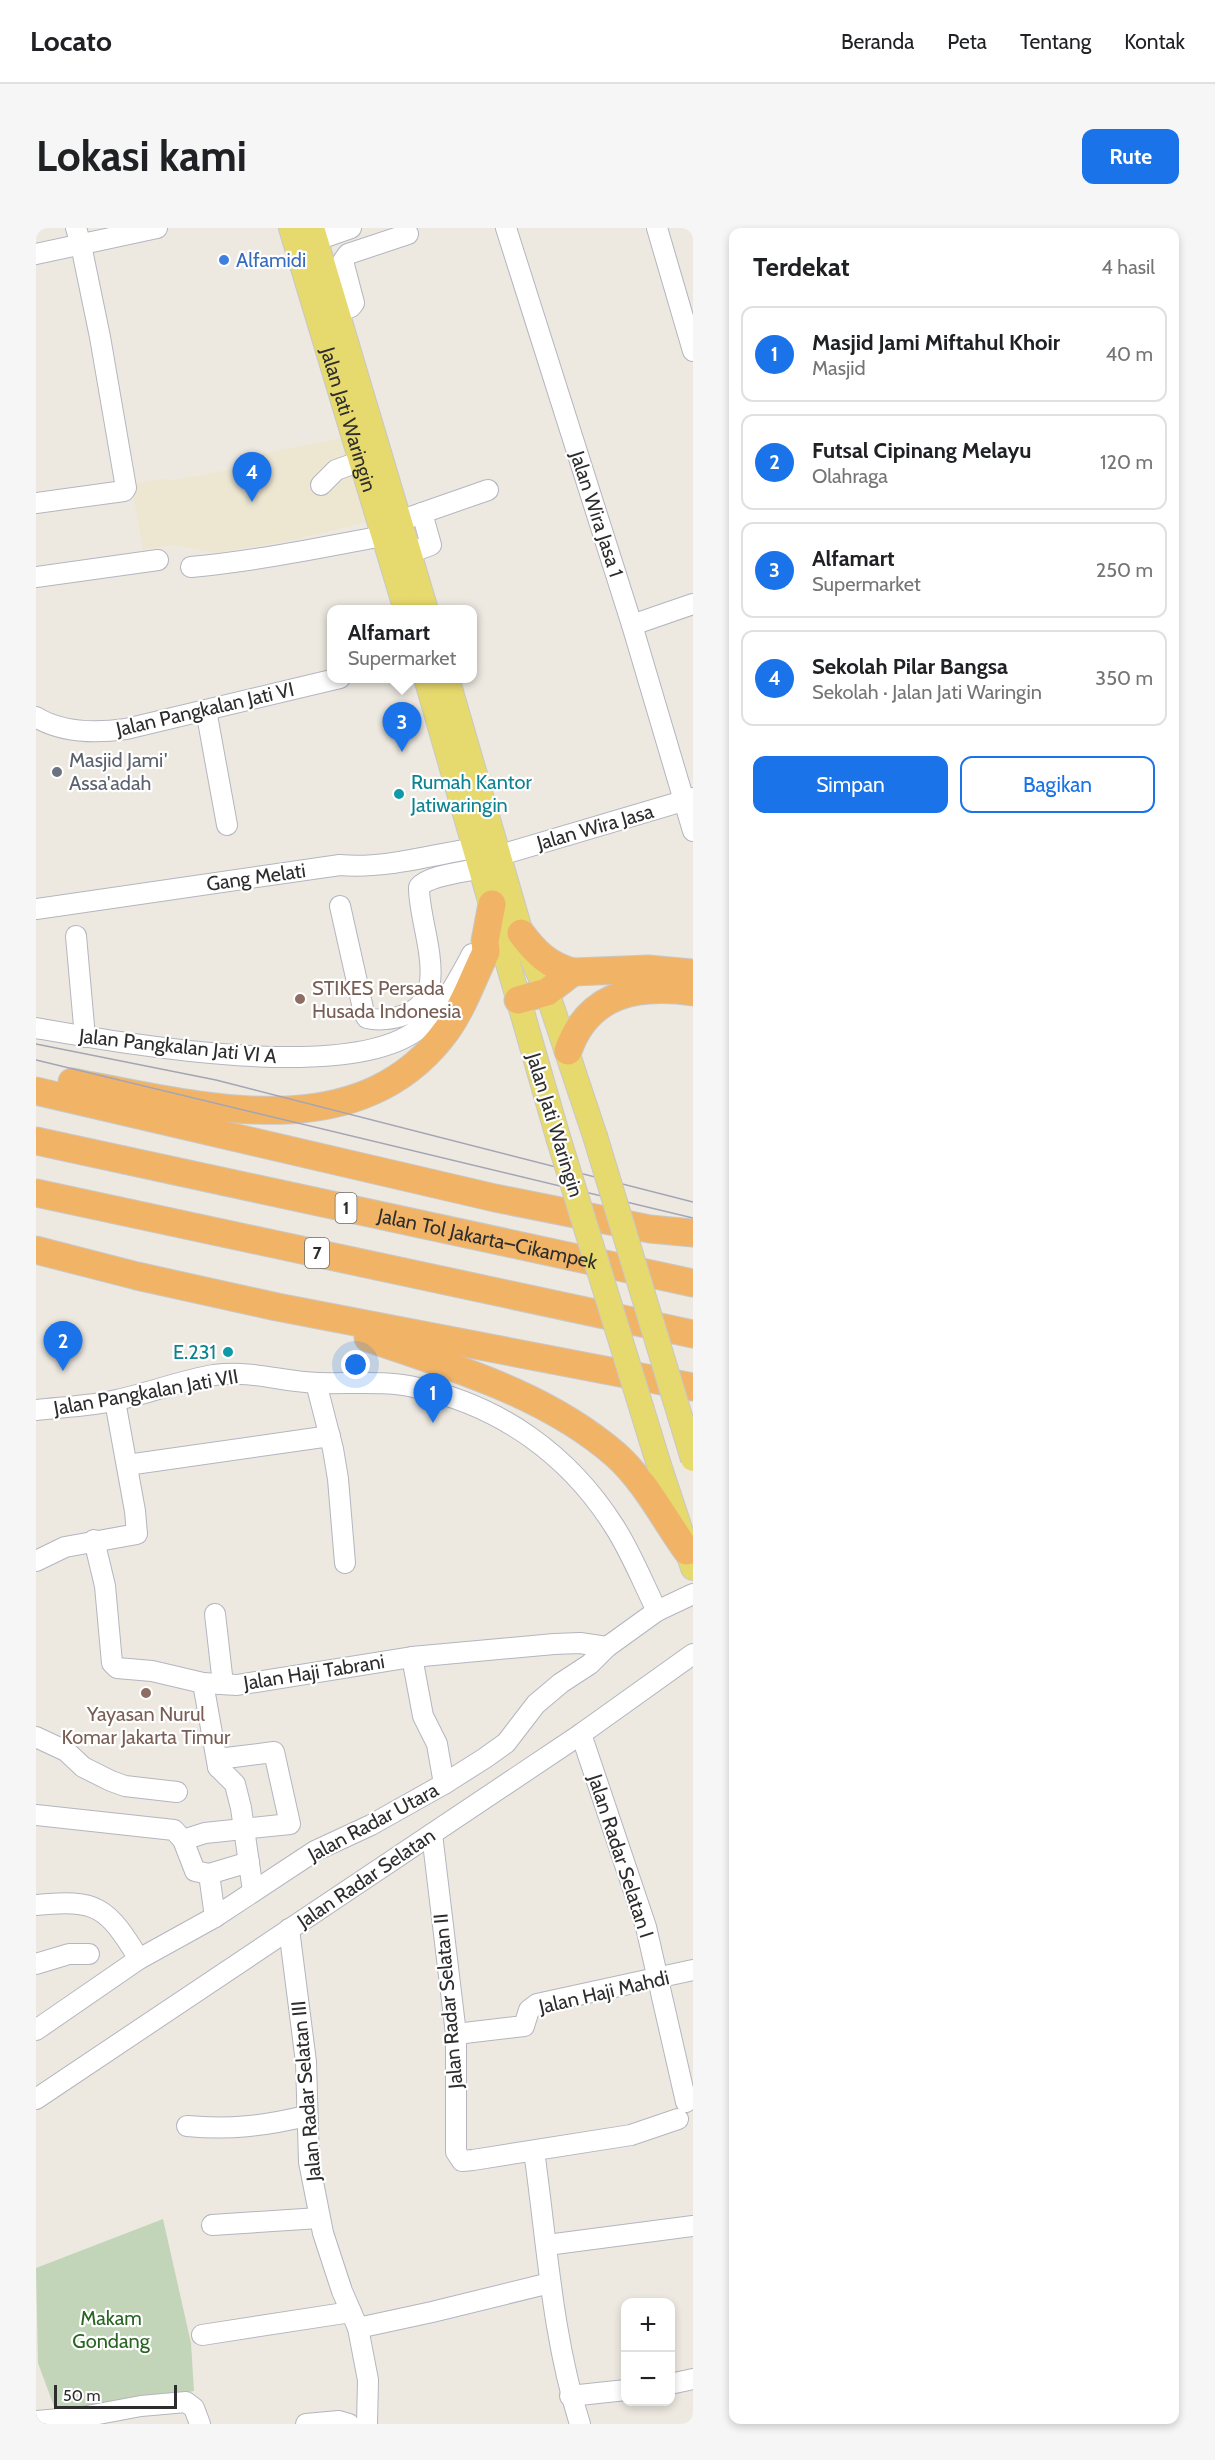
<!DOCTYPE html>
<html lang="id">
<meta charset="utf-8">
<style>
:root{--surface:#fff;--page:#f6f6f6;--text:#202124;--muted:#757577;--line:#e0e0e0;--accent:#1a73e8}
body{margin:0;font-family:Cabin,sans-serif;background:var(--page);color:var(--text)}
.controls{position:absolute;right:18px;bottom:18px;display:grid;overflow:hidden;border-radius:12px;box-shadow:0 3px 9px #0003}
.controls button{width:54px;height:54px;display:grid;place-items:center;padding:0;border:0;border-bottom:2px solid var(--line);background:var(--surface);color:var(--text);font:30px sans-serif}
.scale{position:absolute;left:18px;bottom:15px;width:123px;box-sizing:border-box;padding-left:6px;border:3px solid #2d2d2d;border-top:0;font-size:16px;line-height:21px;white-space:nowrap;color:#2d2d2d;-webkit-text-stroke:4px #fff;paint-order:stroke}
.you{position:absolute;left:320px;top:1137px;width:21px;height:21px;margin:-15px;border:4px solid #fff;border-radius:50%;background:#1a73e8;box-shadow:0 0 0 9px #1a73e833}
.badge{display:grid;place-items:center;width:39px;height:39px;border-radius:50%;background:var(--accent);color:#fff;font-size:20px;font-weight:700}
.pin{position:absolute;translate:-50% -50px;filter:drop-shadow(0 2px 3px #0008)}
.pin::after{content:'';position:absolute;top:32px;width:21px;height:18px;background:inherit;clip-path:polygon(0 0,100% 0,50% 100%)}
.popup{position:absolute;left:291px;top:377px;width:150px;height:78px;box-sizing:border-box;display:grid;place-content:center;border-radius:12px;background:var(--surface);filter:drop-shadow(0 2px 4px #0005);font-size:20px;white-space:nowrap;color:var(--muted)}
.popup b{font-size:22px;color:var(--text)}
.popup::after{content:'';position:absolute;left:50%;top:100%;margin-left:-12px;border:12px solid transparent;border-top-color:var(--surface)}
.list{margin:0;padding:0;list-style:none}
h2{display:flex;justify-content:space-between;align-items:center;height:78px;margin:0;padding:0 24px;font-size:26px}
h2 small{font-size:20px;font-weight:400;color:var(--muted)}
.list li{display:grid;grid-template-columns:39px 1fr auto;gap:18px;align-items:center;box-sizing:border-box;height:96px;margin:0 12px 12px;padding:0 12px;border:2px solid var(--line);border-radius:12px}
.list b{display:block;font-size:22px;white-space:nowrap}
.list p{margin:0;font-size:20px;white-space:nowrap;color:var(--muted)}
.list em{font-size:20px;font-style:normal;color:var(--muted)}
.actions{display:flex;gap:12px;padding:18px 24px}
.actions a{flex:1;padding:14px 0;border:2px solid var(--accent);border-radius:12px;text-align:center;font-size:21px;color:var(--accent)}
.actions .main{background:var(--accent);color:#fff}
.map{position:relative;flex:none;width:657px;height:2196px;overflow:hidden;border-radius:12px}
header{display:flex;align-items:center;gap:36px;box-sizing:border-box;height:84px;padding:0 30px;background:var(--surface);border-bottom:2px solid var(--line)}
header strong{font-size:28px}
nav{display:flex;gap:33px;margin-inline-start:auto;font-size:21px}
.intro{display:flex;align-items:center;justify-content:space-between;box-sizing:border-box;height:144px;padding:0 36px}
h1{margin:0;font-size:42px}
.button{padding:15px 27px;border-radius:12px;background:var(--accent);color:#fff;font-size:21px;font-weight:700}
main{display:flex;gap:36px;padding:0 36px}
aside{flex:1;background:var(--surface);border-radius:12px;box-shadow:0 3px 9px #0003}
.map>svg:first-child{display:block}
.education{fill:#ede7d2}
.cemetery{fill:#c3d5b9}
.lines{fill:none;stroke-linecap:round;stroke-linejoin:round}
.minor-casing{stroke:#b4b5bf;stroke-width:22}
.major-casing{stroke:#c8c8c8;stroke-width:26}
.highway-casing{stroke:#c8c8c8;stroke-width:29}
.minor{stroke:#fff;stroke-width:20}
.major{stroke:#e6d96d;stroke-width:24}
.highway{stroke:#f1b467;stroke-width:27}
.tram{stroke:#a3a4b5;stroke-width:1.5}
.major-bridge-casing{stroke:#c8c8c8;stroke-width:26;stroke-linecap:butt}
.major-bridge{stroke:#e6d96d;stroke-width:24}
.shop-dot{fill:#3f7fe0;stroke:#fff;stroke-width:2}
.worship-dot{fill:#6b7280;stroke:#fff;stroke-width:2}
.culture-dot{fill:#0f9aa8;stroke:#fff;stroke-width:2}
.education-dot{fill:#8d6e63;stroke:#fff;stroke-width:2}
.labels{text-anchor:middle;stroke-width:4.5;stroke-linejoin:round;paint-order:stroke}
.shield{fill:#fff;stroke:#6c6c6c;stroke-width:1.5}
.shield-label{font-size:18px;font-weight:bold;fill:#2d2d2d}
.shop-label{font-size:20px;fill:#366cbe;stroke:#fff;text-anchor:start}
.street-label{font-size:20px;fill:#2d2d2d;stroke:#fff}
.worship-label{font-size:20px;fill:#5b616d;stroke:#fff;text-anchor:start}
.culture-label{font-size:20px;fill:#0d838f;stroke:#fff;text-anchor:start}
.education-label{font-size:20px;fill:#785e54;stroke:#fff;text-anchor:start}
.park-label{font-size:20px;fill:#276521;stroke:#fff}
</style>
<header>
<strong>Locato</strong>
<nav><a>Beranda</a><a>Peta</a><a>Tentang</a><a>Kontak</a></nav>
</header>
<div class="intro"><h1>Lokasi kami</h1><a class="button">Rute</a></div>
<main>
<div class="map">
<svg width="657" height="2196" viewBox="0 0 657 2196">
<rect width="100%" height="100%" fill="#ede9e1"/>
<polygon class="education" points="316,208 340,292 248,314 177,325 137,317 107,322 95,256 127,251 137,252 219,237 218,227"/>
<polygon class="cemetery" points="127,1991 155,2115 158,2163 22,2189 2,2135 0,2040"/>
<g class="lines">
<g class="minor-casing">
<g id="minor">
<polyline points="470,0 596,397 657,603"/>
<polyline points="621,0 657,123"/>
<polyline points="266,17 315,0"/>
<polyline points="0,26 121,0"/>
<polyline points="301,84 315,79 318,75 307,33 312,26 372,6"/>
<polyline points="285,257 300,242 325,233"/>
<polyline points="0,275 88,263 90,260 64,109 45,17 40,0"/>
<polyline points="363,293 452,262"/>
<polyline points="373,325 395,317 386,285"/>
<path d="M155 339C220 333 283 320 347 308"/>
<polyline points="0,349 122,332"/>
<polyline points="596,397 657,376"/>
<polyline points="170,482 191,597"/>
<path d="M0 489C26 505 61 505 90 501L304 450"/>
<polyline points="461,628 657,570"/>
<path d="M304 678 328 785 331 790C342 793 358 791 368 787 418 770 382 697 383 659 393 647 429 644 446 640"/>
<path d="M0 681 304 637C348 641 396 627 439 620"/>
<polyline points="40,708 49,809"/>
<path d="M0 800C86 815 310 856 381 802 407 782 421 754 436 726"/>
<polyline points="280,1155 297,1221 302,1251 309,1335"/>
<path d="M0 1182C27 1179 55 1178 81 1172 114 1165 146 1152 178 1147 217 1142 246 1154 282 1155 315 1156 351 1152 382 1160 465 1178 533 1227 578 1298 595 1324 607 1355 621 1383"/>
<polyline points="91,1237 294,1208"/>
<polyline points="58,1312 69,1358 76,1435 81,1440 116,1443 167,1455 201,1457 376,1429 518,1416 544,1415 571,1419"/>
<polyline points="0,1333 29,1319 101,1306 99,1283 79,1173"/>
<polyline points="179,1386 187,1456"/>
<polyline points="376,1429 387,1488 401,1516 408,1556"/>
<polyline points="167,1455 182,1539 199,1556 205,1580 217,1663"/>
<polyline points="545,1506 610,1699 650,1874"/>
<polyline points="0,1509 30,1523 47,1539 75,1553 89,1558 141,1564"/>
<polyline points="0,1587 138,1602 147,1612 159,1643 173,1646 179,1689"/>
<polyline points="396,1606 420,1806 420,1924 426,1933 437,1932 595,1907 642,1891"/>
<polyline points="147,1612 169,1605 254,1596 238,1524 190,1530 184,1533 182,1539"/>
<polyline points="173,1646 213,1634"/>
<path d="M0 1677C62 1671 71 1679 103 1731"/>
<polyline points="253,1701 270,1834 273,1934 287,2005 306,2063 322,2100 332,2152 331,2196"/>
<polyline points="0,1736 33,1726 53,1726"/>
<polyline points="0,1802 103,1731 179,1689 279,1623 335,1597 408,1556 449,1530 470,1515 500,1476 525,1455 554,1436 571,1419 621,1383 657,1366"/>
<polyline points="420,1806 488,1798 493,1782 501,1776 657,1742"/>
<polyline points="0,1871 545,1506 657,1426"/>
<path d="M151 1898C194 1902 228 1898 270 1888"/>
<path d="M498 1923C511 2014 516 2109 544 2196"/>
<polyline points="176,1997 283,1990"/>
<polyline points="511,2017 657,1998"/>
<polyline points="322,2100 396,2084 514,2055"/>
<polyline points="166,2107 315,2084"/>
<polyline points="634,2156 657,2151"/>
<polyline points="534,2168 590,2162"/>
<polyline points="46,2189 105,2178 150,2174 158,2180 164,2196"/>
<polyline points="0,2193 46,2189 48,2196"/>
<polyline points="270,2196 303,2193 313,2196"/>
</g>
</g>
<g class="major-casing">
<g id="major">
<path id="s1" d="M255 0 370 382"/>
<polyline points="276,0 390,382"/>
<polyline points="390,450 522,909"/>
<polyline points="411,450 485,705 511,764 559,908"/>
<polyline points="623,1237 657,1340"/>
</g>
</g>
<g class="highway-casing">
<g id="highway">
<path d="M485 705C499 724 513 738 537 744L612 741 657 745"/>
<polyline points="482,772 511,764 537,744"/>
<path d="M532 823C552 765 602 756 657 764"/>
<path d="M36 854C160 877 323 924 411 802 428 778 437 750 450 724L449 713 456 676"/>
<polyline points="0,863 459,970 614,1001 657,1005"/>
<path id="s2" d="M0 913 657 1055"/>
<polyline points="0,965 657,1106"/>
<polyline points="0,1022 101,1048 241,1079 657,1159"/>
<path d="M332 1110C418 1140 510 1166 580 1227 609 1253 628 1291 651 1323"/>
</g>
</g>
<use href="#minor" class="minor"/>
<use href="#major" class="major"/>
<use href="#highway" class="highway"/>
<g class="tram">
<polyline points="0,816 180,852 657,974"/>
<polyline points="0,832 657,990"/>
</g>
<g class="major-bridge-casing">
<g id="major-bridge">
<polyline points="559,908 657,1231"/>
<polyline points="522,909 623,1237"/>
</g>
</g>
<use href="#major-bridge" class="major-bridge"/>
</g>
<circle class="shop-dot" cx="188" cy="32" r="6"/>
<circle class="worship-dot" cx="21" cy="544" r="6"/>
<g class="culture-dot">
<circle cx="363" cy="566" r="6"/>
<circle cx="192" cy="1124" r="6"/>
</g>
<g class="education-dot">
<circle cx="264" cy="771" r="6"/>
<circle cx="110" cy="1465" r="6"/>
</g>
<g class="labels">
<g class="shield">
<rect x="299.5" y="965" width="21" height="30" rx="4.5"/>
<rect x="269" y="1010" width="24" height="30" rx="4.5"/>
</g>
<g class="shield-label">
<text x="310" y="986">1</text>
<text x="281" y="1031">7</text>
</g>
<g class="shop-label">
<text x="200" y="39">Alfamidi</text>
</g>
<g class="street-label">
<text dy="7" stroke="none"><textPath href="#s1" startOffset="200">Jalan Jati Waringin</textPath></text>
<text transform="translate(561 286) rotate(72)" y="7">Jalan Wira Jasa 1</text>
<text transform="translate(169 481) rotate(-13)" y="7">Jalan Pangkalan Jati VI</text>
<text transform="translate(559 599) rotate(-16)" y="7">Jalan Wira Jasa</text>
<text transform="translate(220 649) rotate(-8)" y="7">Gang Melati</text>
<text transform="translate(142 818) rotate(6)" y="7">Jalan Pangkalan Jati VI A</text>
<text transform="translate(519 897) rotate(73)" y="7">Jalan Jati Waringin</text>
<text dy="7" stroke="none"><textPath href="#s2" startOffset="462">Jalan Tol Jakarta–Cikampek</textPath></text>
<text transform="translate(110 1164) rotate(-10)" y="7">Jalan Pangkalan Jati VII</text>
<text transform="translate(278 1444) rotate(-9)" y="7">Jalan Haji Tabrani</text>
<text transform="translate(337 1594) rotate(-28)" y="7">Jalan Radar Utara</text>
<text transform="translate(585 1628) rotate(72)" y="7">Jalan Radar Selatan I</text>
<text transform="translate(330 1650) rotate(-34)" y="7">Jalan Radar Selatan</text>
<text transform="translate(568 1764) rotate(-13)" y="7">Jalan Haji Mahdi</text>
<text transform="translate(412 1773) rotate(-95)" y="7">Jalan Radar Selatan II</text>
<text transform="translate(270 1863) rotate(-95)" y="7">Jalan Radar Selatan III</text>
</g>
<g class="worship-label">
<text x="33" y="539">Masjid Jami'<tspan x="33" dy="23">Assa'adah</tspan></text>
</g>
<g class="culture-label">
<text x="375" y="561">Rumah Kantor<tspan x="375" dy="23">Jatiwaringin</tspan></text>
<text x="180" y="1131" text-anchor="end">E.231</text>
</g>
<g class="education-label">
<text x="276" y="767">STIKES Persada<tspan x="276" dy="23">Husada Indonesia</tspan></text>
<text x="110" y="1493" text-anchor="middle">Yayasan Nurul<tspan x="110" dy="23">Komar Jakarta Timur</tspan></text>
</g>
<g class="park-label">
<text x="75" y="2097">Makam<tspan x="75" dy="23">Gondang</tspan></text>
</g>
</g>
</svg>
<div class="controls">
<button>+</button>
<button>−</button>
</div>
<div class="scale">50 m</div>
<div class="you"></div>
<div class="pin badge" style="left:397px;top:1195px">1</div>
<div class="pin badge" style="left:27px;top:1143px">2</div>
<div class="pin badge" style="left:366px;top:524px">3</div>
<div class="popup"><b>Alfamart</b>Supermarket</div>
<div class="pin badge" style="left:216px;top:274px">4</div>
</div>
<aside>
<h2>Terdekat<small>4 hasil</small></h2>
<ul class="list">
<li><span class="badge">1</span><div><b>Masjid Jami Miftahul Khoir</b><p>Masjid</p></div><em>40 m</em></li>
<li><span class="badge">2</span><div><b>Futsal Cipinang Melayu</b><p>Olahraga</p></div><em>120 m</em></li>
<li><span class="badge">3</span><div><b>Alfamart</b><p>Supermarket</p></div><em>250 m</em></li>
<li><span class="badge">4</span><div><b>Sekolah Pilar Bangsa</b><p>Sekolah · Jalan Jati Waringin</p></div><em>350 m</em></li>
</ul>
<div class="actions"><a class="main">Simpan</a><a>Bagikan</a></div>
</aside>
</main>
